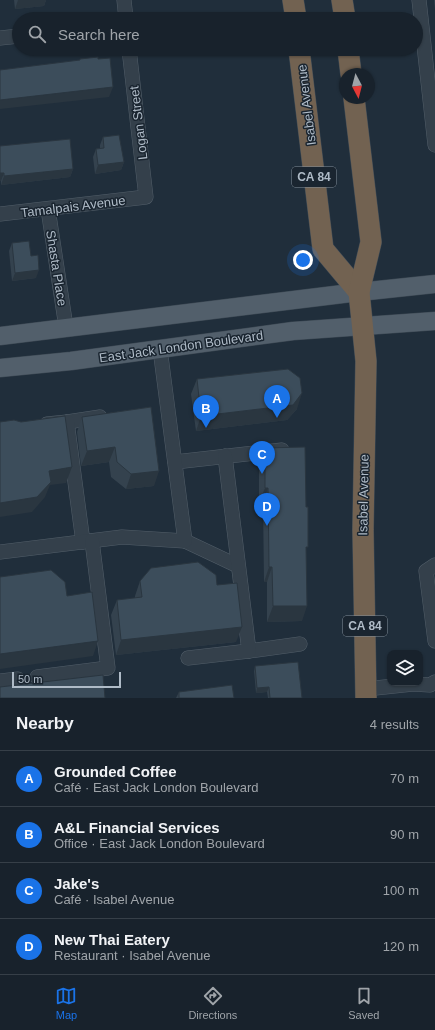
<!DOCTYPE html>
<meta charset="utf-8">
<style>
:root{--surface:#18222c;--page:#252f38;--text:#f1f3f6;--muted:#9fa4a9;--line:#363f48;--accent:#1a73e8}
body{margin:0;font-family:Helvetica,sans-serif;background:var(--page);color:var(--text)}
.controls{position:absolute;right:12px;bottom:12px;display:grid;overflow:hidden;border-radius:8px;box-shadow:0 1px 3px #0004}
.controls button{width:36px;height:36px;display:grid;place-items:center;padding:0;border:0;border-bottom:1px solid var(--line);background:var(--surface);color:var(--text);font:20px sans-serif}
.compass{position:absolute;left:339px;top:68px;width:36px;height:36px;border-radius:50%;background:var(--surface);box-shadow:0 1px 3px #0004;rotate:173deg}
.scale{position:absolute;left:12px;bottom:10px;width:109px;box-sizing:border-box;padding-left:4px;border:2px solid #afbbc7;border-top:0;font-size:11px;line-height:14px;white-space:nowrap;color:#afbbc7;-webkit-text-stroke:3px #1a2530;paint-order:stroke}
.you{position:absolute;left:303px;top:260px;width:14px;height:14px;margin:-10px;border:3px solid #fff;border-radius:50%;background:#1a73e8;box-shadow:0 0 0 6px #1a73e833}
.badge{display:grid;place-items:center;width:26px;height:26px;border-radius:50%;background:var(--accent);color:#fff;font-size:13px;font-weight:700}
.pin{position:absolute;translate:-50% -33px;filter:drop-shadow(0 1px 2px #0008)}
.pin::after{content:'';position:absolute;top:21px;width:14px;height:12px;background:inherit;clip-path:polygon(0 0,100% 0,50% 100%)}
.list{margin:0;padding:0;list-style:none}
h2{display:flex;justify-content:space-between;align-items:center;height:52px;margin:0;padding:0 16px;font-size:17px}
h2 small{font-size:13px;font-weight:400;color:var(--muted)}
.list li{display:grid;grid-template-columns:26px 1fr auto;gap:12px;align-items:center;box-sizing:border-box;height:56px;padding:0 16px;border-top:1px solid var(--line)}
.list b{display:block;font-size:15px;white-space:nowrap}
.list p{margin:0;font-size:13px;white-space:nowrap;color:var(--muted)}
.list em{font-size:13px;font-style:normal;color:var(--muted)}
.icon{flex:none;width:22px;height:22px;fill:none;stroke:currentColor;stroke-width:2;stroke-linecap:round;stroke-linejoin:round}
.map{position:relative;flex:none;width:435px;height:698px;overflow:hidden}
.search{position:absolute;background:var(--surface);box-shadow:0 1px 3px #0004;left:12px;right:12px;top:12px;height:44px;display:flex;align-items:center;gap:10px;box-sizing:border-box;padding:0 14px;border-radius:22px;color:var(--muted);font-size:15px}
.sheet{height:276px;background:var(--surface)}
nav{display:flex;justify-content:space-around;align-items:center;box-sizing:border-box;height:56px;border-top:1px solid var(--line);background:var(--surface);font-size:11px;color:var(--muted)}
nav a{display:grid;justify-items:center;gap:2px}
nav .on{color:var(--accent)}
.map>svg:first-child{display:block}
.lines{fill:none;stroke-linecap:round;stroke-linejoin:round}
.minor-casing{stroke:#525e69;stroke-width:15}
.major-casing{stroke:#3d4954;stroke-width:19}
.highway-casing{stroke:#3f4b56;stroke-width:22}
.minor{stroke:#34404b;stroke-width:14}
.major{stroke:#525f6b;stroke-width:18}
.highway{stroke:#726251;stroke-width:21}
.wall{fill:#34424e}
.shaded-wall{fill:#2a3640}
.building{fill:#3c4d5b;stroke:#2a3640}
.labels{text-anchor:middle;stroke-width:3;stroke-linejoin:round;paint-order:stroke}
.shield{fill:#1a2530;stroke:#828e9a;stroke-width:1}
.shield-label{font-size:12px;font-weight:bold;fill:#afbbc7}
.street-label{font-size:13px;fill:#afbbc7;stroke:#1a2530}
</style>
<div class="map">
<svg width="435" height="698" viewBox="0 0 435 698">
<rect width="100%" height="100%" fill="#202e3b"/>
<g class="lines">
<g class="minor-casing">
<g id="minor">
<polyline points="124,0 126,19"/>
<polyline points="419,0 435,145"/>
<polyline points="0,38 19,36"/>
<polyline points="48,209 66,327"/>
<polyline points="0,214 146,197 129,49"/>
<polyline points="67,422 100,417"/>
<polyline points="47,424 67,422 83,542"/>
<polyline points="175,462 282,450"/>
<polyline points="185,541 238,566"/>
<polyline points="0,552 122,537 185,541 160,349"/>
<polyline points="435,565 426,571 435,641"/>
<polyline points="249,651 300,644"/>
<polyline points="188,658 249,651 225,456"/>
<polyline points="37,677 108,668 92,541"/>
<polyline points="0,681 18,679"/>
<polyline points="366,689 413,684 430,685 435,682"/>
</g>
</g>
<g class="major-casing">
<g id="major">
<polyline points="0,336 359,292 435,284"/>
<polyline points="0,368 71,361 293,331 435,321"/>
</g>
</g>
<g class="highway-casing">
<g id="highway">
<polyline points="293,0 296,19"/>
<polyline points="342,0 345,19"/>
<polyline points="299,49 323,249 359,292"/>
<polyline points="348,49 351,74"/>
<polyline points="354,98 371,242 359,292 366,361 363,530 366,698"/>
</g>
</g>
<use href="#minor" class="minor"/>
<use href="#major" class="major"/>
<use href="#highway" class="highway"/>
</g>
<g class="wall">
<polygon points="14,0 46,0 44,6 15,9"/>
<polygon points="434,0 435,0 435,9"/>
<polygon points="103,137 124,162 121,170 95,174 93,157 96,149 100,148 100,145"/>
<polygon points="0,146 73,169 70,177 1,185"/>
<polygon points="12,243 31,256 36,278 12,281 9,251"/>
<polygon points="197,379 297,409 287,420 196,431 191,394"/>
<polygon points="151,407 154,486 126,489 111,477 109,462 81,466 77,432 82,417"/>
<polygon points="265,448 306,507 306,552 302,621 267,622 267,582 264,582 263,503 259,503 259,463"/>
<polygon points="140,581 217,585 236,642 116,655 111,615 117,600 135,598 135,596"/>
<polygon points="255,666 302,698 268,698 267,692 256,693 254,671"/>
<polygon points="179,692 234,698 176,698"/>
</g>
<g class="shaded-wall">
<polygon points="18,0 46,0 44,6 15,9"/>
<polygon points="113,87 109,97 0,109 0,100"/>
<polygon points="124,162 121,170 95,174 98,165"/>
<polygon points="73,169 70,177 1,185 4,176"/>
<polygon points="0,173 4,173 1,181 0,181"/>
<polygon points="39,270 36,278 12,281 15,273"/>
<polygon points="302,393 297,409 287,420 196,431 201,416"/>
<polygon points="115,447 109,462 81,466 87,451"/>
<polygon points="72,467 66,483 50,485 45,497 32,512 0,517 0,503 49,471"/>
<polygon points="159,471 154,486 126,489 131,474"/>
<polygon points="265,488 268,488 263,503 259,503"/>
<polygon points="269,567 272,567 267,582 264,582"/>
<polygon points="273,606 307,606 302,621 267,622"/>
<polygon points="242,627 236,642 116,655 121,640"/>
<polygon points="98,641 93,656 0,669 0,654"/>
<polygon points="269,687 267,692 256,693 257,688"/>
</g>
<g class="building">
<polygon points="98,57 98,59 110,58 113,87 0,100 0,70 80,60 80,59"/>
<polygon points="119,135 124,162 98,165 96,149 104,148 103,137"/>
<polygon points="70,139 73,169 4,176 4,173 0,173 0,146"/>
<polygon points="29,241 31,256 38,255 39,270 15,273 12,243"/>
<polygon points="288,369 300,378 302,393 293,405 201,416 197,379"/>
<polygon points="151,407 159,471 131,474 117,462 115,447 87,451 82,417"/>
<polygon points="65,416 72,467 49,471 51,482 37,497 0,503 0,422 14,420 21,422"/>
<polygon points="305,447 306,507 308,507 308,547 306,547 307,606 273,606 272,567 269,567 268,488 265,488 265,448"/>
<polygon points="198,562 216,575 217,585 237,583 242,627 121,640 117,600 142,597 140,581 151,568"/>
<polygon points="51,570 65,582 67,596 92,592 98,641 0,654 0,577"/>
<polygon points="298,662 302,698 270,698 269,687 257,688 255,666"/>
<polygon points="103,675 105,698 0,698 0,687"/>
<polygon points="232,685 234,698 179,698 179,692"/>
</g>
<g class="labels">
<g class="shield">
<rect x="292" y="167" width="44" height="20" rx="3"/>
<rect x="343" y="616" width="44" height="20" rx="3"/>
</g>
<g class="shield-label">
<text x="314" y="181">CA 84</text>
<text x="365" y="630">CA 84</text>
</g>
<g class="street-label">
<text transform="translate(306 105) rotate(-97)" y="5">Isabel Avenue</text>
<text transform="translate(138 123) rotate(-97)" y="5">Logan Street</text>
<text transform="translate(73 206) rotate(-7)" y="5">Tamalpais Avenue</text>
<text transform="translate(57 268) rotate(81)" y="5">Shasta Place</text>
<text transform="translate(181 346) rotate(-8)" y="5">East Jack London Boulevard</text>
<text transform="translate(363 495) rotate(-89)" y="5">Isabel Avenue</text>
</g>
</g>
</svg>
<div class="controls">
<button><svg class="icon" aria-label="layers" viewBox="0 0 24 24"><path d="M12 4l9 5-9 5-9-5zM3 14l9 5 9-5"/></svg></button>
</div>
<svg class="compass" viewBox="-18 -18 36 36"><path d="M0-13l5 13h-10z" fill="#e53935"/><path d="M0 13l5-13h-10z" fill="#9fa4a9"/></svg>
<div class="scale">50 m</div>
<div class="you"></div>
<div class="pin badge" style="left:277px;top:418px">A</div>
<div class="pin badge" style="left:206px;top:428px">B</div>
<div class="pin badge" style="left:262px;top:474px">C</div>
<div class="pin badge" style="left:267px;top:526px">D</div>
<div class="search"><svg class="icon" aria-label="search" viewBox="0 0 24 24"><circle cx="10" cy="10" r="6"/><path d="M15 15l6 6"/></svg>Search here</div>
</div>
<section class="sheet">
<h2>Nearby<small>4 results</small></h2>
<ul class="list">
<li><span class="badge">A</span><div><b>Grounded Coffee</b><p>Café · East Jack London Boulevard</p></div><em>70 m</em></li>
<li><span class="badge">B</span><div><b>A&amp;L Financial Services</b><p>Office · East Jack London Boulevard</p></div><em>90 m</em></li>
<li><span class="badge">C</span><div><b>Jake's</b><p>Café · Isabel Avenue</p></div><em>100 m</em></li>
<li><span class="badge">D</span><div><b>New Thai Eatery</b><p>Restaurant · Isabel Avenue</p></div><em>120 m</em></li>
</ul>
</section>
<nav>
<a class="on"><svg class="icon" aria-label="map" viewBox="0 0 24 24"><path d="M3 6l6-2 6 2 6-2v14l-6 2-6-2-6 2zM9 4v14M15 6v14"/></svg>Map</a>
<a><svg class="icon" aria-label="directions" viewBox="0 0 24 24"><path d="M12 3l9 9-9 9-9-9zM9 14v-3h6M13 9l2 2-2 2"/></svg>Directions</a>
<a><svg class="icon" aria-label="saved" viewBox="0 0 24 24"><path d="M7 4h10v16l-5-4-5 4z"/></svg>Saved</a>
</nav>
